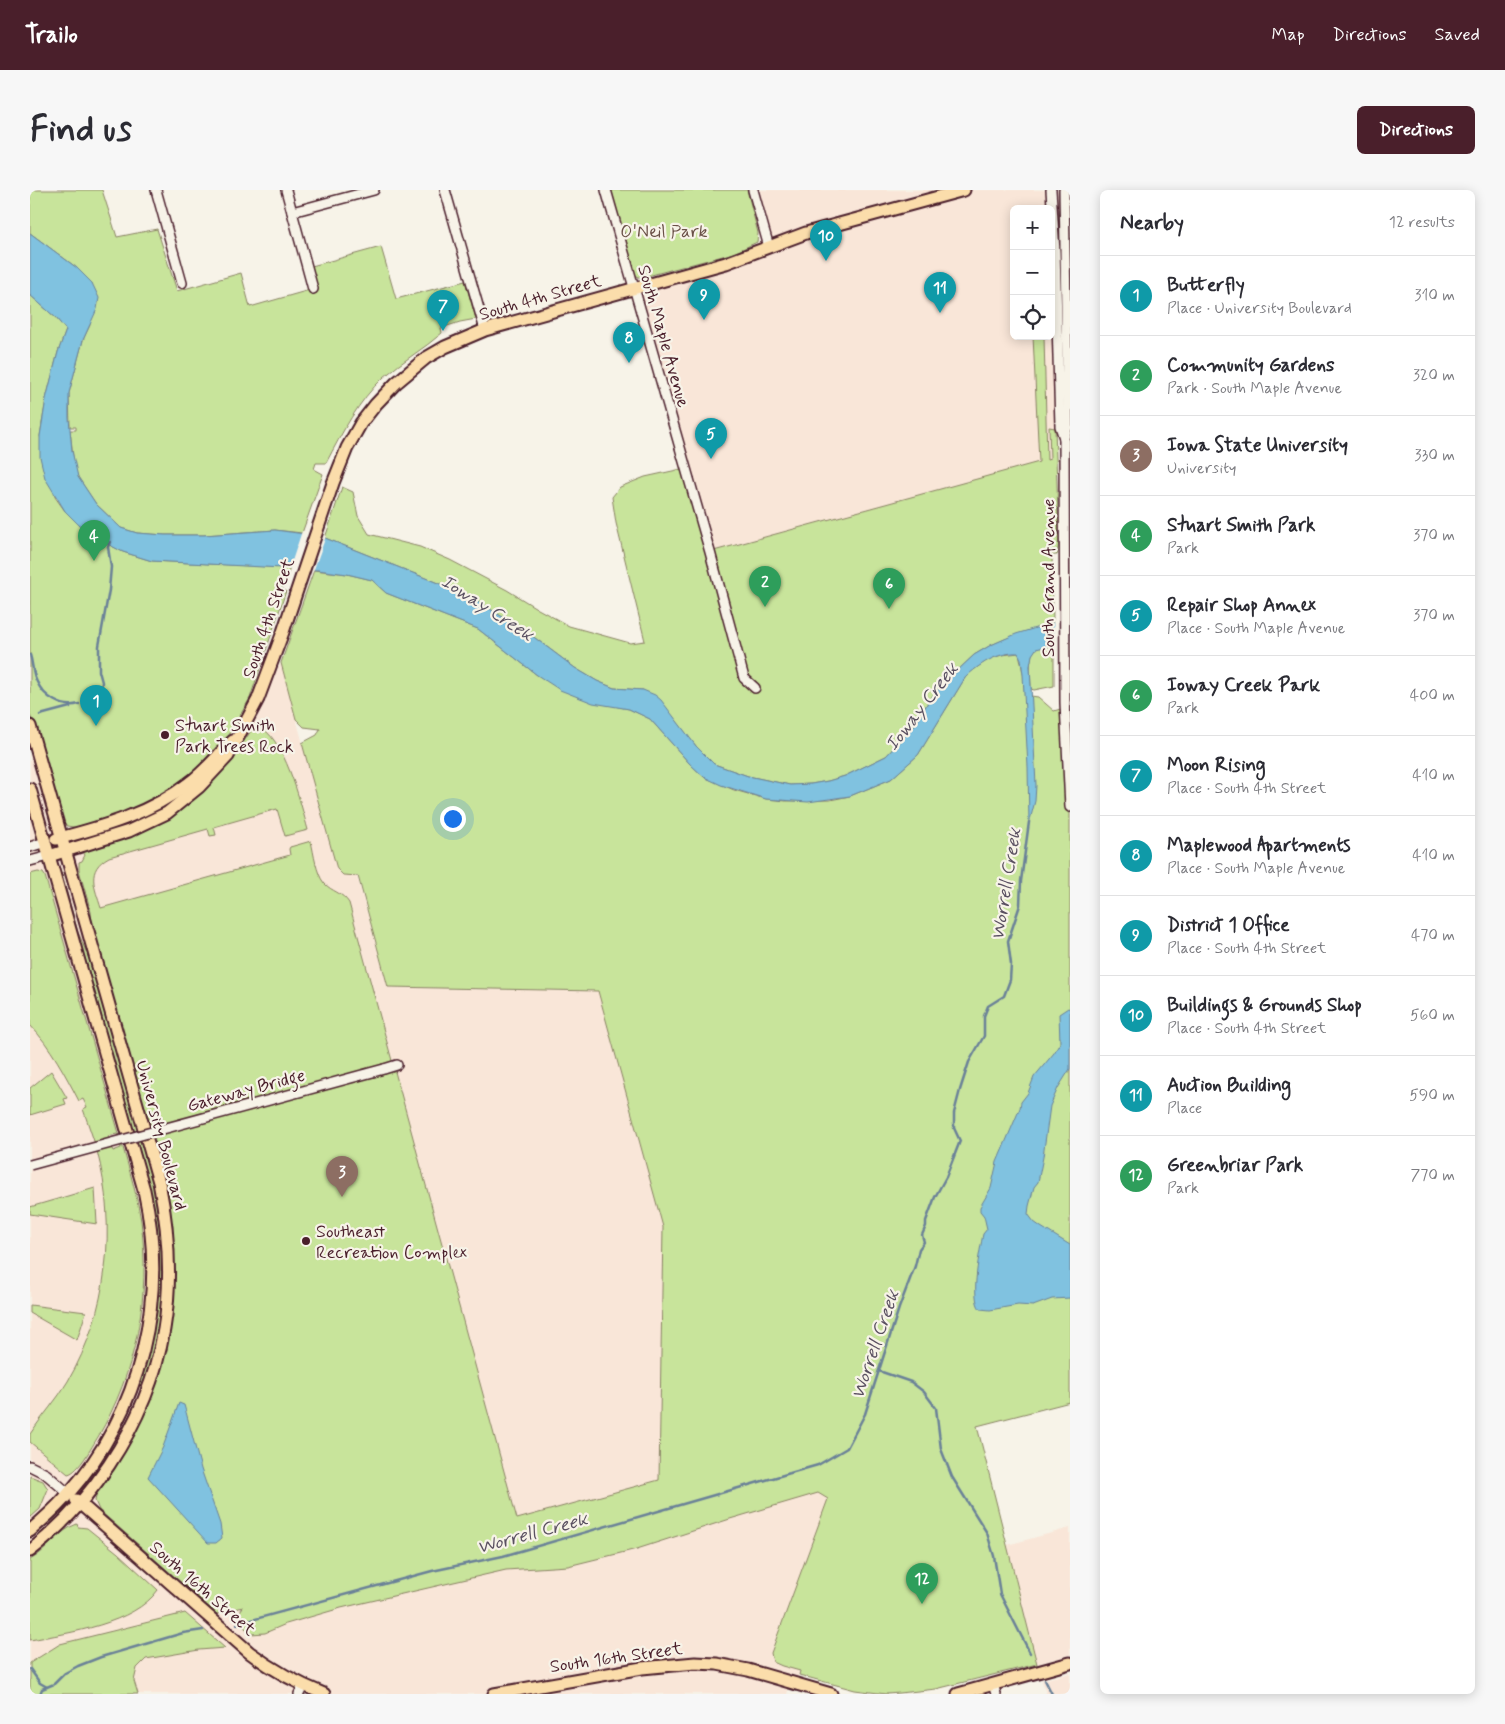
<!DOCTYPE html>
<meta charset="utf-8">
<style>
:root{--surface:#fff;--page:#f7f7f7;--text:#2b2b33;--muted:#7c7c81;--line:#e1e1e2;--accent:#4a1f2b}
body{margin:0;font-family:Mynerve,sans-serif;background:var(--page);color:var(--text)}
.controls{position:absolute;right:15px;top:15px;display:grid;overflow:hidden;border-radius:8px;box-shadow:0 2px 12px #0003}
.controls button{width:45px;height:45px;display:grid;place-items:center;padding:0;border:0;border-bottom:1px solid var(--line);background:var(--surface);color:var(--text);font:25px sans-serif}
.you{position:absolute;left:422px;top:628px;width:18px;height:18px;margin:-12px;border:4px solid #fff;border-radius:50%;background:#1a73e8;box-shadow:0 0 0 8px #1a73e833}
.badge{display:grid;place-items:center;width:32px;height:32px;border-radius:50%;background:var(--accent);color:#fff;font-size:16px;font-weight:700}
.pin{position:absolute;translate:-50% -41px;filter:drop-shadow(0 1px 2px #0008)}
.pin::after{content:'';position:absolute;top:26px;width:18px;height:15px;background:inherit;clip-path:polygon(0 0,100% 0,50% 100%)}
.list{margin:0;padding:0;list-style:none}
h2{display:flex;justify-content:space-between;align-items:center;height:65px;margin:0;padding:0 20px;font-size:21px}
h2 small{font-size:16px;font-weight:400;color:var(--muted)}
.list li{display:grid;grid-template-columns:32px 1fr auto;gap:15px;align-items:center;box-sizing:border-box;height:80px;padding:0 20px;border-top:1px solid var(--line)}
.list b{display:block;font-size:19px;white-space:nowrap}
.list p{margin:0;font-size:16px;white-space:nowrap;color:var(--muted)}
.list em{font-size:16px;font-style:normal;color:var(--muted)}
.icon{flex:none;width:28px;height:28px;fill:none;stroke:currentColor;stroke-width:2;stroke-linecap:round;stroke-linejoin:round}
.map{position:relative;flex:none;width:1040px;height:1504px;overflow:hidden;border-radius:8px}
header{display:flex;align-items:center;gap:30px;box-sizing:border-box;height:70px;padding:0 25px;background:var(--accent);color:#fff}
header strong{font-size:24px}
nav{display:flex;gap:28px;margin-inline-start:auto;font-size:18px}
.intro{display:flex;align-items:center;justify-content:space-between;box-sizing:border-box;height:120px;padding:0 30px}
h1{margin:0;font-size:35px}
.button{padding:12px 22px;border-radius:8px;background:var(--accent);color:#fff;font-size:18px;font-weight:700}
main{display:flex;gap:30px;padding:0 30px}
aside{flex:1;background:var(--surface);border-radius:8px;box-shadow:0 2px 12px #0003}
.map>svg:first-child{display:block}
.built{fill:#f9e6d8;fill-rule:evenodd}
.green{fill:#c8e49b;stroke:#898263}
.water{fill:#80c2e0;stroke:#6a8198}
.pier{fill:#f7f3e8}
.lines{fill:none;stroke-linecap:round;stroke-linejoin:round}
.stream{stroke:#6a8198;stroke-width:2.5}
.minor-casing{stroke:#4a1f2b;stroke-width:12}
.major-casing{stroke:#4a1f2b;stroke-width:15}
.minor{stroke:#f7f3e8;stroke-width:9}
.major{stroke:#fbddab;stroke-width:11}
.minor-bridge-casing{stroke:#4a1f2b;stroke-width:12;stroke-linecap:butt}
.minor-bridge{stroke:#f7f3e8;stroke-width:9}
.poi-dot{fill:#4a1f2b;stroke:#f7f3e8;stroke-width:2}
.labels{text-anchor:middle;stroke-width:4.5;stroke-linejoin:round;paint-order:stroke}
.park-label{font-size:18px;fill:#6a5047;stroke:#f7f3e8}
.street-label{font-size:18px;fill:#4a1f2b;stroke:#f7f3e8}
.poi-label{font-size:18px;fill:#4a1f2b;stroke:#f7f3e8;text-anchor:start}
.water-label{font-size:19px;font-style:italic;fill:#5a5061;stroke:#f7f3e8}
</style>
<header>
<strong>Trailo</strong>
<nav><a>Map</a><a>Directions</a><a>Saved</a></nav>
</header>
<div class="intro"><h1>Find us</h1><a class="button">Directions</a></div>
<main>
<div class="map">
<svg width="1040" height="1504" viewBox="0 0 1040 1504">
<rect width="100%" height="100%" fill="#f7f3e8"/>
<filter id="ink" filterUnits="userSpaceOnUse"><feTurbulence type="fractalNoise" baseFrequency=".02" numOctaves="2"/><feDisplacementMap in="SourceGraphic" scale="10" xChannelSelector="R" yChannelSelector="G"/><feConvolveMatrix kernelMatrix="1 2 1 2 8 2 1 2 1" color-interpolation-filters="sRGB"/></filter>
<g filter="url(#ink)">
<g class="built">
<path d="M723 0H1034L1030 66 1031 99 1023 100 1026 268 685 361 604 99 739 57ZM984 19H1021V146H984Z"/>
<polygon points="251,473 307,679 313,685 327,686 358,797 568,801 633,1037 629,1290 840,1263 766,1493 761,1492 757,1504 0,1504 0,531 44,541 24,619 36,661 137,624 222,522"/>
<polygon points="1040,1338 1040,1465 1007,1474 977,1355"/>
<polygon points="1040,1483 1040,1504 1016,1504 1012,1490"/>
</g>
<g class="green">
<path d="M0 0H72L87 47 127 39 147 101 211 83 220 117 283 99 278 77 351 57 366 109 435 91 446 129 430 132 411 138 412 143C394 159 372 171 354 187 328 211 312 243 296 273H286L284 279 293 284 272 343 245 340 174 345H135L107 343 91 338 66 314 48 287 44 275 40 240H46V237H40L39 203 53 150 60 135 62 93 47 78 0 43Z"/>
<polygon points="580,0 717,0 728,43 727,52 704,63 610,88 604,84"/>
<polygon points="0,105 26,128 36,140 28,162 16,209 10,246 25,307 35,321 48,334 65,347 93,362 122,371 260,378 252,399 256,401 220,508 196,550 166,584 107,619 49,638 37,636 29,626 0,524"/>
<polygon points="1003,146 1014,146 1017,270 1020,269 1019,237 1025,238 1029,352 1027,365 1022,365 1023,433 975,449 961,455 944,465 910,497 898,512 890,527 876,545 856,566 815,586 798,591 781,594 760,595 718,586 684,574 666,556 644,528 613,500 584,498 567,491 545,478 501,445 438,405 295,348 312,297 323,302 328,326 339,344 390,357 420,370 477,400 508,419 539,436 600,453 615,451 586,333 582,307 590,297 615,287 647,280 653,281 680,362 1009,272"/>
<path d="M284 380 317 384 342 390 356 403 448 439 507 485 584 516 599 519 620 529 660 574 674 587 704 600 736 609 756 611 800 610 820 606 861 589 888 565 935 488 942 481 959 469 972 465 989 463 1002 527 1001 506 1008 507 1024 521 1040 516V1212L947 1236 1007 1474 906 1499 870 1503 856 1504 825 1500 769 1485 770 1481 752 1476 743 1472 741 1463 798 1309 788 1303 700 1329 607 1359 538 1376 476 1380 311 1418 256 1434 235 1443 221 1444 212 1435 208 1424 213 1417 187 1424 69 1320 65 1311 67 1301 96 1257 116 1216 143 1061 63 744 61 722 49 680V672L52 671 55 665 53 662 56 661 103 645 201 570 223 538 227 536C254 544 271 615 278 640L255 646 247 619 184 637 186 645 180 646 178 639 79 667C55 680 65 698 71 718L260 665 259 659 260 657 281 651C284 664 286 683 294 693 302 702 312 702 319 713L487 1329 629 1290 633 1037 568 801 358 797 328 686 313 685 307 679 272 553 287 545 290 539 274 537 266 529 251 473Z"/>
<path d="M1024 454V496L1004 500 1001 499C1001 490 998 467 1004 461 1008 456 1018 455 1024 454Z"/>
<polygon points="28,678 30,678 48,742 63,778 109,942 103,944"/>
<path d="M8 682 13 683 15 686 90 947 87 944 78 946 79 950 65 954 53 919 57 917 53 909 49 911C35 884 21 857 0 835V684Z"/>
<polygon points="21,881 37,908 34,909 36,914 0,925 0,898"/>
<path d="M111 949C116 966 122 983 126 1001 140 1072 135 1133 112 1201L110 1200 126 1111 104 951Z"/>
<path d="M90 954H92C99 979 107 1005 111 1031 121 1106 106 1182 68 1247 62 1256 49 1282 38 1284L0 1252V1244C12 1226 27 1210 38 1191 78 1123 87 1036 67 961L81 957 83 961 91 958Z"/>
<polygon points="65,998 67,1034 0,1024 0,1017"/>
<polygon points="0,1115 56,1122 47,1150 0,1123"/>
<polygon points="0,1286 13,1291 18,1299 10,1319 0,1328"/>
<path d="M47 1334 48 1337 57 1338 88 1363 128 1400C104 1434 39 1443 0 1450V1370C17 1361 29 1340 47 1334Z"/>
<polygon points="155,1423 195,1458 169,1460 116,1469 107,1478 104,1491 108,1504 0,1504 0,1473 30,1454"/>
</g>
<g class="water">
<path d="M0 43 47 78 62 93 69 108 67 119 53 150 39 203V228L42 261 48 287 66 314 91 338 107 343 135 345H174L245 340 290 346 438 405 501 445 545 478 567 491 584 498 613 500 625 505 631 510 666 556 684 574 718 586 760 595 781 594 798 591 815 586 856 566 876 545 890 527 898 512 910 497 944 465 961 455 986 444 1022 433 1040 429V451L1006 459 1002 465 1000 476 1006 595 1005 611 999 634 998 577 993 485 991 469 988 463C968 462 949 474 935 488L888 565 861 589 820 606 778 612 736 609 691 595 674 587 660 574 620 529 599 519 563 513 530 500 507 485 448 439 356 403 342 390 317 384 288 380 122 371 93 362 64 347 48 334 35 321 15 288 10 267V246L16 209 28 162 36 140 26 128 0 105Z"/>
<path d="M1038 818 1040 819V879L1028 898 1020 916 1013 967 1008 992 1004 997 999 1016 998 1024 1004 1032 1011 1037 1040 1055V1108L1022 1109 1003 1116 988 1115 960 1120 950 1119C940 1107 950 1060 953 1044L957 1039 954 1026 950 1021V1017L961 998 967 972 990 918 991 912 998 903 1004 887 1024 863 1030 853 1029 824Z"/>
<polygon points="149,1213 154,1215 156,1222 171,1279 190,1334 192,1348 186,1353 178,1353 118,1287 133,1257"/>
</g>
<g class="pier">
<polygon points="272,341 296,346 283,382 259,380"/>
<polygon points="1040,427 1040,454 1024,457 1023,430"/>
</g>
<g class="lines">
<g class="stream">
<path d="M0 465C3 474 2 483 7 492 14 507 32 519 49 514"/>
<polyline points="60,512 63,511 71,502 72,492 69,481 69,456 79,400 81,377 78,357 80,352"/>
<polyline points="10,525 40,517"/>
<polyline points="849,1181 881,1192 894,1202 906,1218 911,1259 922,1287 957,1343 964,1366 970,1404 1000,1463"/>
<polyline points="207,1434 402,1381 473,1366 788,1275 817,1258 835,1224 869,1118 885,1076 889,1059 894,1052 892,1045 896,1036 896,1031 905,1007 916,987 930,951 924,938 924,923 930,900 939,872 954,846 954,826 958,816 974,806 980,790 981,774 978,751 990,715 991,691 999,632"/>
<polyline points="0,1479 10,1493 17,1497"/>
<polyline points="1015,1490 1022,1504"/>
<polyline points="10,1504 12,1499 24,1494 35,1483 48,1476 71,1467 153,1443 173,1440"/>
</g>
<g class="minor-casing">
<g id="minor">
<polyline points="126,0 152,93"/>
<polyline points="256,0 283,99"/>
<polyline points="415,0 455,140"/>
<polyline points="576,0 680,362 714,488 725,498"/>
<polyline points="723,0 739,57"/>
<polyline points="1021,0 1025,62 1030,236 1034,248"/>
<polyline points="1034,0 1038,236 1034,248 1035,513 1040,617"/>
<polyline points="262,22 344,0"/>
<polyline points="0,657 15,652"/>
<polyline points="0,671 19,666"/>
<polyline points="354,879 367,875"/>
<polyline points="0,1276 16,1284 39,1304"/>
<polyline points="963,1494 966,1504"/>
<polyline points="269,1504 273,1496"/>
</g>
</g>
<g class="major-casing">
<g id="major">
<path d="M0 536 129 992C150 1096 138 1186 79 1275 57 1308 32 1336 0 1361"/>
<path d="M0 599 114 1000C138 1107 112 1221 38 1304 27 1318 13 1329 0 1341"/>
<path d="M26 649C73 637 121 623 159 593 176 581 188 564 203 551"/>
<polyline points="19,666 99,641 137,623 169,597 198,566 228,509 253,442 303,293 317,258 331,233 346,214 366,193 396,168 415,157 455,140 696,73 776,43 934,0"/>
<path d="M46 1310 219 1462C243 1480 266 1493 294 1504"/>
<polyline points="464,1504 612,1478 665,1473 687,1474 718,1480 801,1504"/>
<polyline points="928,1504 1040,1473"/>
</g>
</g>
<use href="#minor" class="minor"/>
<use href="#major" class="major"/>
<g class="minor-bridge-casing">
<polyline id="minor-bridge" points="0,975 354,879"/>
</g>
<use href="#minor-bridge" class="minor-bridge"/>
</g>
</g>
<g class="poi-dot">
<circle cx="135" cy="545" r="5"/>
<circle cx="276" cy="1051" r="5"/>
</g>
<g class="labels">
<g class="park-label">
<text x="634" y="47">O'Neil Park</text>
</g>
<g class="street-label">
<text transform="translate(510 107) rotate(-16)" y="6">South 4th Street</text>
<text transform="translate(634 146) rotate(74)" y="6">South Maple Avenue</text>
<text transform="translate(1018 388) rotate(-90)" y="6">South Grand Avenue</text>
<text transform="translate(238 428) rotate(-71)" y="6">South 4th Street</text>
<text transform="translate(216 900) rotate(-15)" y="6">Gateway Bridge</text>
<text transform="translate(132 945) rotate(75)" y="6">University Boulevard</text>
<text transform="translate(173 1398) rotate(41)" y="6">South 16th Street</text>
<text transform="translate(586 1467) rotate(-8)" y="6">South 16th Street</text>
</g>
<g class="poi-label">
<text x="145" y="541">Stuart Smith<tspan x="145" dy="21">Park Trees Rock</tspan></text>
<text x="286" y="1047">Southeast<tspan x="286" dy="21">Recreation Complex</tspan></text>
</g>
<g class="water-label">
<text transform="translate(458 417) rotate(33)" y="7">Ioway Creek</text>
<text transform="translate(891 516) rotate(-52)" y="7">Ioway Creek</text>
<text transform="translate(975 694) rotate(-81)" y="7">Worrell Creek</text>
<text transform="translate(844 1154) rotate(-71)" y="7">Worrell Creek</text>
<text transform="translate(502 1342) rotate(-15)" y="7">Worrell Creek</text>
</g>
</g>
</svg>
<div class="controls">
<button>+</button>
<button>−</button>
<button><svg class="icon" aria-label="locate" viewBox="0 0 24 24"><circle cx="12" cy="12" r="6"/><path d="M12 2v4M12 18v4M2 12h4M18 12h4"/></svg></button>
</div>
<div class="you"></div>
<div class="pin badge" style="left:66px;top:536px;background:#0f9aa8">1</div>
<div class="pin badge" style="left:735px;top:417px;background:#2e9e5b">2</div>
<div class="pin badge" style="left:312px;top:1007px;background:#8d6e63">3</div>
<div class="pin badge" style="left:64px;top:371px;background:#2e9e5b">4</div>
<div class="pin badge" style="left:681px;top:269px;background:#0f9aa8">5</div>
<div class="pin badge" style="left:859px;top:419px;background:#2e9e5b">6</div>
<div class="pin badge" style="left:413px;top:141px;background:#0f9aa8">7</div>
<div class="pin badge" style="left:599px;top:173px;background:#0f9aa8">8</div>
<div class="pin badge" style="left:674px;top:130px;background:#0f9aa8">9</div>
<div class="pin badge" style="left:796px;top:71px;background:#0f9aa8">10</div>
<div class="pin badge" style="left:910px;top:123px;background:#0f9aa8">11</div>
<div class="pin badge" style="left:892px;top:1414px;background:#2e9e5b">12</div>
</div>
<aside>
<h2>Nearby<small>12 results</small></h2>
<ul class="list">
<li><span class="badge" style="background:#0f9aa8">1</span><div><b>Butterfly</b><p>Place · University Boulevard</p></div><em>310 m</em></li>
<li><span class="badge" style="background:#2e9e5b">2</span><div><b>Community Gardens</b><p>Park · South Maple Avenue</p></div><em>320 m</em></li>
<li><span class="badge" style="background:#8d6e63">3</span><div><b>Iowa State University</b><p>University</p></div><em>330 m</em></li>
<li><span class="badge" style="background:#2e9e5b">4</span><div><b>Stuart Smith Park</b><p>Park</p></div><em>370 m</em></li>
<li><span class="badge" style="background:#0f9aa8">5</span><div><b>Repair Shop Annex</b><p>Place · South Maple Avenue</p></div><em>370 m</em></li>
<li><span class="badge" style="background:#2e9e5b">6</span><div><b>Ioway Creek Park</b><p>Park</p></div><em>400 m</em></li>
<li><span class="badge" style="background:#0f9aa8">7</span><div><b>Moon Rising</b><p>Place · South 4th Street</p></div><em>410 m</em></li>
<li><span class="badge" style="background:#0f9aa8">8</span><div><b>Maplewood Apartments</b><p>Place · South Maple Avenue</p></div><em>410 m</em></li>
<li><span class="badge" style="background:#0f9aa8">9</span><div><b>District 1 Office</b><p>Place · South 4th Street</p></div><em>470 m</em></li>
<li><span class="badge" style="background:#0f9aa8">10</span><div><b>Buildings &amp; Grounds Shop</b><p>Place · South 4th Street</p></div><em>560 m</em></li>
<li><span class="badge" style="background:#0f9aa8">11</span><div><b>Auction Building</b><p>Place</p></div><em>590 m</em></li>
<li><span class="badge" style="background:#2e9e5b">12</span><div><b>Greenbriar Park</b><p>Park</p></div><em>770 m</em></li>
</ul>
</aside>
</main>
